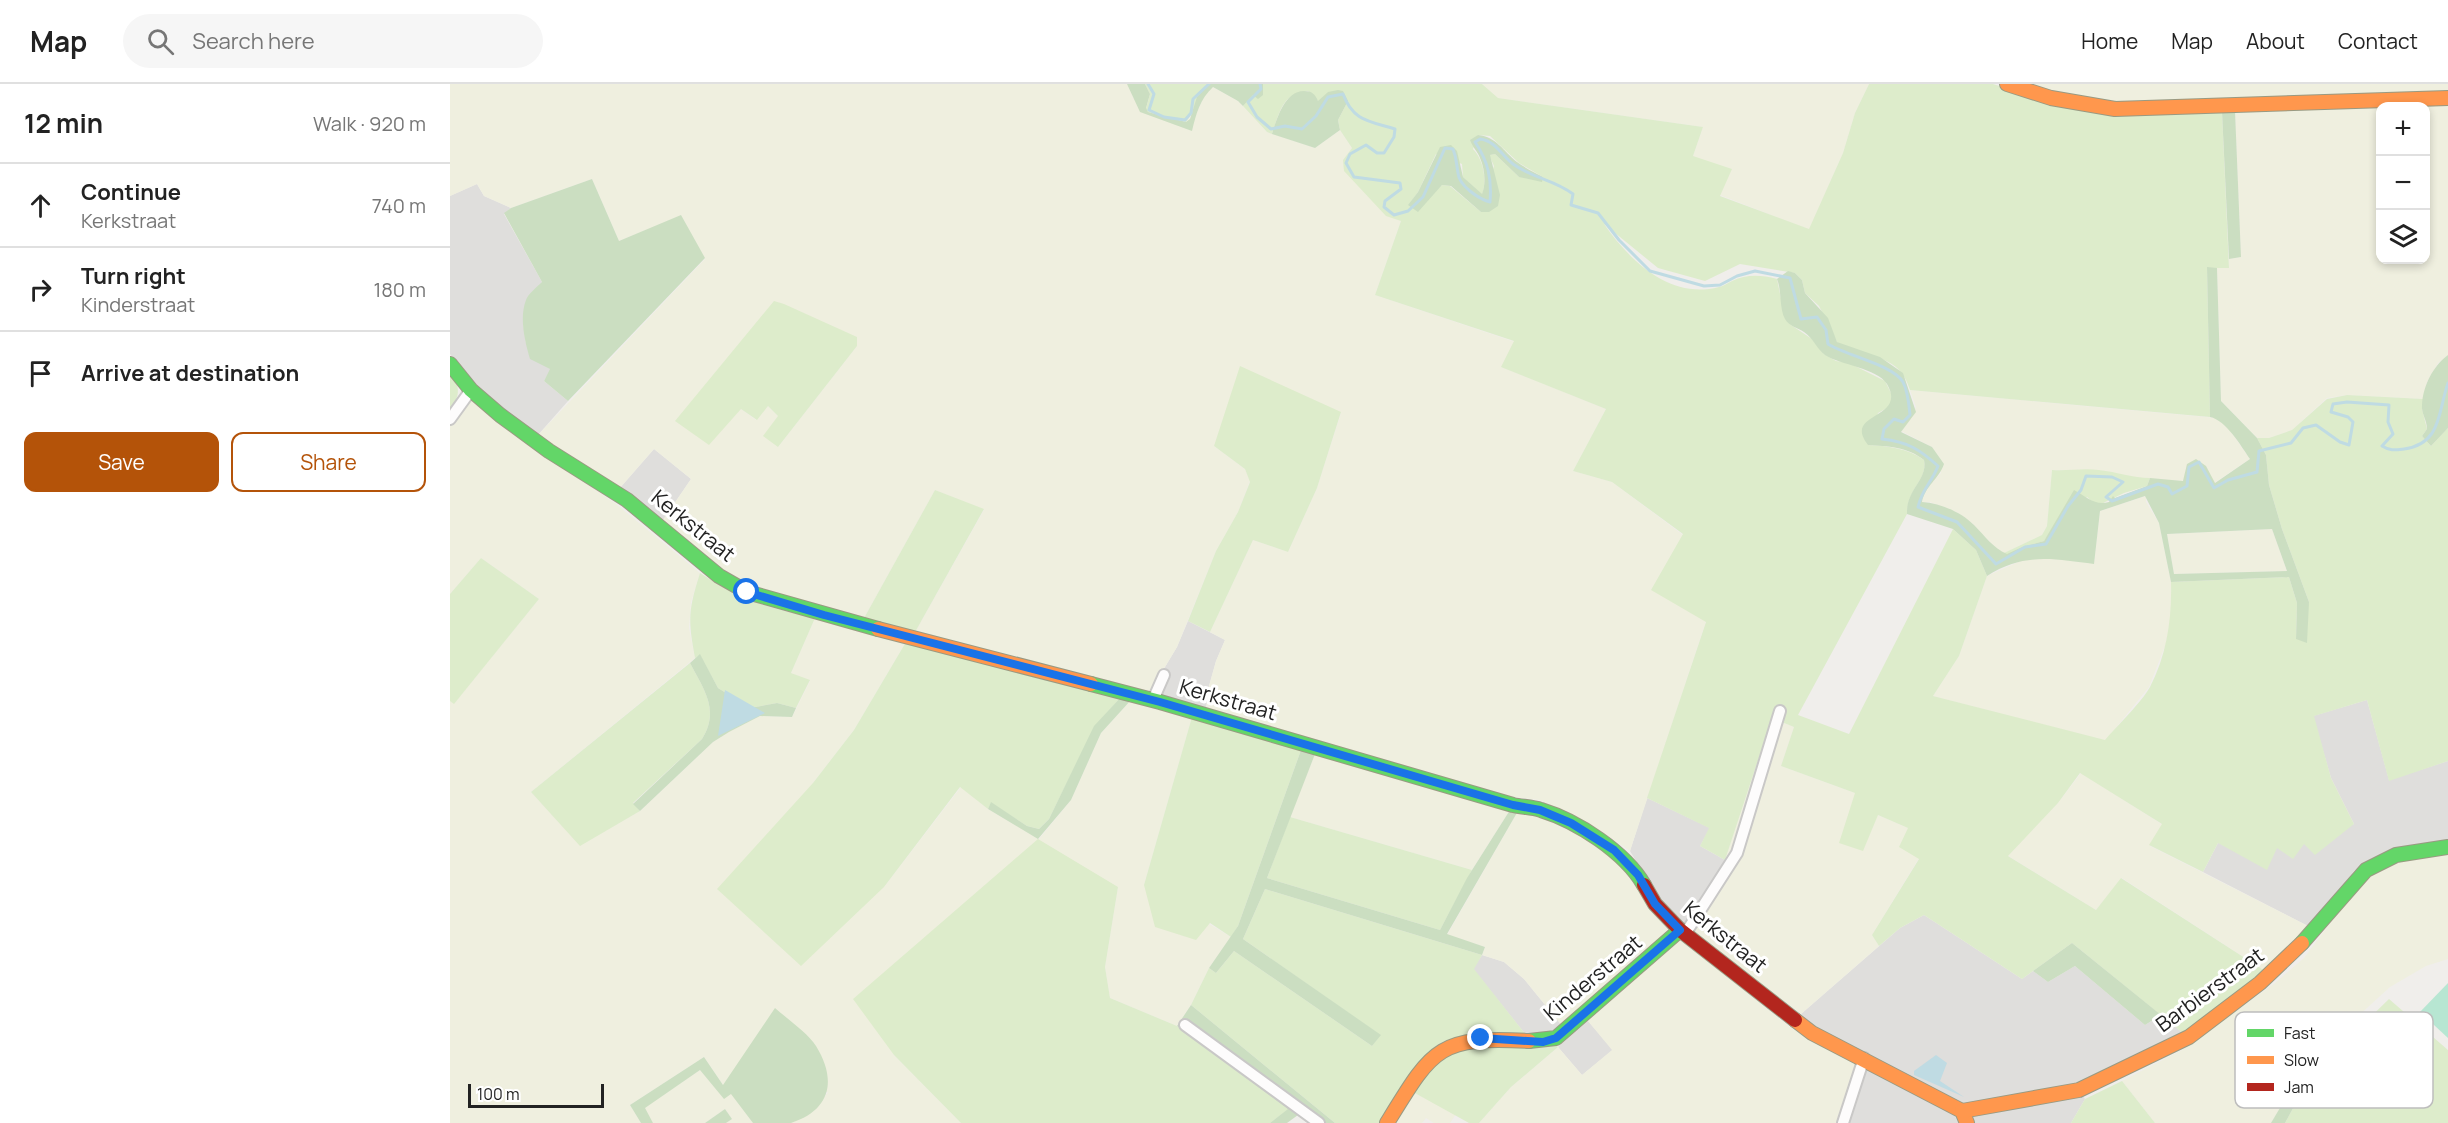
<!DOCTYPE html>
<meta charset="utf-8">
<style>
:root{--surface:#fff;--page:#f6f6f6;--text:#222;--muted:#767676;--line:#e0e0e0;--accent:#b45309}
body{margin:0;font-family:Manrope,sans-serif;background:var(--page);color:var(--text)}
.controls{position:absolute;right:18px;top:18px;display:grid;overflow:hidden;border-radius:12px;box-shadow:0 3px 9px #0003}
.controls button{width:54px;height:54px;display:grid;place-items:center;padding:0;border:0;border-bottom:2px solid var(--line);background:var(--surface);color:var(--text);font:30px sans-serif}
.scale{position:absolute;left:18px;bottom:15px;width:136px;box-sizing:border-box;padding-left:6px;border:3px solid #222;border-top:0;font-size:16px;line-height:21px;white-space:nowrap;color:#222;-webkit-text-stroke:4px #fff;paint-order:stroke}
.stop{position:absolute;width:18px;height:18px;margin:-14px;border:4px solid #1a73e8;border-radius:50%;background:#fff}
.stop.end{background:#1a73e8;border-color:#fff;box-shadow:0 2px 6px #0008}
.list{margin:0;padding:0;list-style:none}
h2{display:flex;justify-content:space-between;align-items:center;height:78px;margin:0;padding:0 24px;font-size:26px}
h2 small{font-size:20px;font-weight:400;color:var(--muted)}
.list li{display:grid;grid-template-columns:39px 1fr auto;gap:18px;align-items:center;box-sizing:border-box;height:84px;padding:0 24px;border-top:2px solid var(--line)}
.list b{display:block;font-size:22px;white-space:nowrap}
.list p{margin:0;font-size:20px;white-space:nowrap;color:var(--muted)}
.list em{font-size:20px;font-style:normal;color:var(--muted)}
.actions{display:flex;gap:12px;padding:18px 24px}
.actions a{flex:1;padding:14px 0;border:2px solid var(--accent);border-radius:12px;text-align:center;font-size:21px;color:var(--accent)}
.actions .main{background:var(--accent);color:#fff}
.icon{flex:none;width:33px;height:33px;fill:none;stroke:currentColor;stroke-width:2;stroke-linecap:round;stroke-linejoin:round}
.map{position:relative;flex:none;width:1998px;height:1039px;overflow:hidden}
header{display:flex;align-items:center;gap:36px;box-sizing:border-box;height:84px;padding:0 30px;background:var(--surface);border-bottom:2px solid var(--line)}
header strong{font-size:28px}
nav{display:flex;gap:33px;margin-inline-start:auto;font-size:21px}
.search{width:420px;height:54px;background:var(--page);display:flex;align-items:center;gap:15px;box-sizing:border-box;padding:0 21px;border-radius:33px;color:var(--muted);font-size:22px}
main{display:flex}
aside{flex:1;background:var(--surface)}
.map>svg:first-child{display:block}
.residential{fill:#dfdedc}
.farmland{fill:#efefdf;fill-rule:evenodd}
.grass{fill:#ddeccb;fill-rule:evenodd}
.forest{fill:#cbdec1;fill-rule:evenodd}
.pitch{fill:#b7e6d2}
.water{fill:#bfdbe3}
.lines{fill:none;stroke-linecap:round;stroke-linejoin:round}
.stream{stroke:#bfdbe3;stroke-width:3}
.street-casing{stroke:#c9c8c7;stroke-width:14}
.fast-casing{stroke:#999a82;stroke-width:16}
.slow-casing{stroke:#999a82;stroke-width:16}
.jam-casing{stroke:#999a82;stroke-width:16}
.street{stroke:#fdfcfc;stroke-width:10}
.fast{stroke:#63d668;stroke-width:14}
.slow{stroke:#ff974d;stroke-width:14}
.jam{stroke:#b3261e;stroke-width:14}
.route{stroke:#1a73e8;stroke-width:8}
.labels{text-anchor:middle;stroke-width:6;stroke-linejoin:round;paint-order:stroke}
.street-label{font-size:21px;fill:#222;stroke:#fff}
.key{fill:#fff;stroke:#bdbdbd;stroke-width:1.5}
.key-label{font-size:16px;fill:#222}
</style>
<header>
<strong>Map</strong>
<div class="search"><svg class="icon" aria-label="search" viewBox="0 0 24 24"><circle cx="10" cy="10" r="6"/><path d="M15 15l6 6"/></svg>Search here</div>
<nav><a>Home</a><a>Map</a><a>About</a><a>Contact</a></nav>
</header>
<main>
<aside>
<h2>12 min<small>Walk · 920 m</small></h2>
<ul class="list">
<li><svg class="icon" aria-label="ahead" viewBox="0 0 24 24"><path d="M12 20V5M6 11l6-6 6 6"/></svg><div><b>Continue</b><p>Kerkstraat</p></div><em>740 m</em></li>
<li><svg class="icon" aria-label="right" viewBox="0 0 24 24"><path d="M7 20v-9h11M14 6l5 5-5 5"/></svg><div><b>Turn right</b><p>Kinderstraat</p></div><em>180 m</em></li>
<li><svg class="icon" aria-label="arrive" viewBox="0 0 24 24"><path d="M6 21V4h12l-3 4 3 4H6"/></svg><div><b>Arrive at destination</b></div></li>
</ul>
<div class="actions"><a class="main">Save</a><a>Share</a></div>
</aside>
<div class="map">
<svg width="1998" height="1039" viewBox="0 0 1998 1039">
<rect width="100%" height="100%" fill="#f0eeeb"/>
<g class="residential">
<polygon points="27,100 34,112 61,124 54,130 92,198 73,239 76,259 94,281 101,285 94,297 118,317 88,351 25,302 0,270 0,112"/>
<polygon points="204,365 241,395 213,436 169,405"/>
<polygon points="738,537 775,556 766,577 759,602 756,625 700,608 727,563"/>
<polygon points="1917,616 1939,696 1998,677 1998,756 1922,774 1904,787 1860,843 1753,788 1768,759 1827,763 1854,760 1904,740 1881,694 1863,632"/>
<polygon points="1197,714 1260,744 1250,762 1275,776 1235,841 1209,815 1180,767"/>
<polygon points="1474,831 1572,895 1583,887 1598,898 1625,882 1695,941 1711,931 1734,950 1625,1001 1635,1015 1621,1039 1399,1039 1416,983 1340,943 1351,930 1450,844"/>
<polygon points="1032,871 1054,878 1074,895 1113,943 1101,951 1076,951 1023,885"/>
<polygon points="1138,937 1163,966 1132,991 1108,963"/>
</g>
<g class="farmland">
<path d="M0 0H677L682 7 683 14 744 35 755 10 763 3 788 17 817 48 865 64 890 46 902 64 893 76 951 137 925 211 1065 258 1052 283 1156 325 1123 387 1162 398 1233 451 1256 537 1180 767 1151 747 1090 716 1047 711 756 625 759 602 766 577 775 556 760 548 803 456 838 468 867 404 891 329 764 362 795 385 800 397 788 428 766 467 727 563 700 608 464 550 534 426 485 406 413 536 290 499 213 436 241 395 204 365 169 405 88 351 255 175 231 132 169 157 142 95 61 124 34 112 27 100 0 112ZM407 253V262L328 363V332L318 322 306 336 291 325Z"/>
<polygon points="1032,0 1419,0 1405,29 1393,69 1359,146 1270,111 1243,72 1253,43 1047,14"/>
<polygon points="1568,0 1998,0 1998,8 1651,21"/>
<polygon points="1998,21 1998,271 1988,279 1977,298 1973,315 1897,311 1877,314 1842,346 1819,354 1807,354 1771,317 1767,184 1779,184 1779,175 1791,173 1785,27 1930,23 1930,176 1976,176 1976,22 1958,22"/>
<polygon points="1460,306 1767,334 1779,345 1800,375 1764,399 1756,382 1736,384 1734,397 1684,394 1649,386 1602,386 1597,442 1592,451 1554,469 1547,466 1522,439 1508,429 1480,418 1472,418 1474,408 1491,389 1482,363 1451,347 1455,340 1462,334 1466,323"/>
<polygon points="21,312 68,352 166,420 250,489 241,518 239,544 245,574 81,708 130,761 190,727 263,658 279,648 310,632 342,633 360,597 341,589 365,534 456,558 404,646 363,699 434,803 511,703 538,725 589,755 621,716 651,649 681,616 742,633 694,801 781,853 759,884 741,921 727,942 660,914 655,883 668,803 444,971 511,1039 340,1039 366,1024 378,1008 273,1001 254,973 180,1021 191,1039 0,1039 0,617 4,619 89,515 31,474 0,510 0,342"/>
<polygon points="1696,412 1696,418 1709,439 1721,498 1722,523 1717,557 1699,603 1655,657 1483,612 1509,572 1537,492 1573,476 1589,473 1644,479 1650,427"/>
<polygon points="1822,445 1837,487 1724,490 1717,450"/>
<polygon points="1322,634 1344,643 1331,682 1405,709 1428,731 1458,744 1469,774 1422,851 1429,862 1351,930 1235,841 1275,776"/>
<polygon points="865,670 1060,726 1022,786 840,733"/>
<polygon points="1631,689 1713,741 1700,762 1860,843 1845,862 1815,887 1672,794 1646,826 1557,771 1608,719"/>
<polygon points="1068,727 1090,732 1128,751 1161,771 1218,844 1218,848 1113,943 1074,895 1054,878 1032,871 1035,863 997,851"/>
<polygon points="1998,769 1998,875 1976,882 1940,903 1895,944 1885,950 1873,951 1821,1039 1705,1039 1672,997 1732,966 1825,899 1854,874 1900,812 1920,792 1940,781 1960,775"/>
<polygon points="1229,857 1234,858 1340,943 1407,980 1391,1039 1029,1039 1061,1003 1108,963 1132,991 1162,966 1138,937"/>
<polygon points="250,986 274,1014 281,1009 303,1039 276,1039 282,1035 275,1025 255,1039 203,1039 194,1024"/>
<polygon points="963,1008 1006,1030 1000,1039 984,1039 976,1034 972,1039 945,1039"/>
</g>
<g class="grass">
<polygon points="695,0 760,0 761,1 736,38 698,28 696,25 700,10"/>
<path d="M813 0H1032L1048 14 1253 43 1243 72 1282 85 1270 112 1359 145 1393 69 1405 29 1419 0H1543L1611 21 1772 28 1779 184H1757L1760 333 1460 306C1449 267 1414 276 1387 258L1369 222 1355 209 1352 196 1345 189 1290 180 1255 197 1208 184 1154 140C1180 177 1220 216 1269 203 1274 202 1277 199 1282 197 1297 190 1311 191 1327 195L1335 234 1341 241 1362 255 1374 270 1386 277 1399 279 1435 297 1442 311V318L1437 324 1428 329 1418 361C1437 362 1458 364 1474 376 1478 396 1457 404 1457 430L1348 631 1399 650 1503 445 1526 466 1537 492 1509 572 1483 612 1655 656C1667 642 1691 619 1700 603 1717 570 1722 534 1721 498L1839 493 1847 519 1846 555 1859 518 1832 445 1819 401 1816 371 1807 354H1819L1842 346 1877 315 1897 311 1973 315 1972 325 1977 345 1972 352 1981 362 1998 344V677L1939 697 1917 616 1864 632 1881 694 1904 740 1865 771 1854 760 1843 775 1827 764 1817 786 1768 759 1753 788 1699 761 1712 740 1630 689 1608 719 1558 772 1646 826 1671 794 1815 887 1734 950 1622 859 1572 895 1474 831 1450 844 1429 862 1422 851 1469 775 1449 763 1458 744 1428 731 1413 767 1389 759 1405 709 1331 682 1344 643 1322 634 1275 776 1250 762 1259 744 1197 714 1256 538 1201 506 1233 450 1162 398 1123 387 1156 325 1051 283 1064 257 925 211 951 137 936 132 894 87 893 76 902 64 890 46 888 36 898 17H868L858 7C833 8 829 29 822 50L817 48 793 22 803 10 813 11ZM1028 51 1040 52 1069 79 1093 93H1069L1045 70 1039 71 1044 82 1031 128 1000 102 992 101 983 109 960 119 968 108 986 70 1012 80 1013 93 1032 111C1037 97 1034 76 1023 65Z"/>
<polygon points="324,217 334,220 407,253 407,262 328,363 313,352 328,332 318,322 307,336 291,325 259,361 225,337"/>
<polygon points="790,282 891,328 867,404 838,468 803,456 760,548 738,537 766,467 788,428 800,398 795,385 764,362"/>
<path d="M0 287C10 302 11 311 0 326Z"/>
<path d="M1602 386C1618 387 1634 384 1649 386 1667 388 1683 394 1700 394L1697 402 1674 409 1651 420H1645L1637 413 1606 440 1594 457 1572 463 1557 471 1554 469 1592 451 1597 442Z"/>
<polygon points="485,406 534,425 464,550 413,536"/>
<polygon points="31,474 89,515 4,620 0,617 0,510"/>
<path d="M250 489C291 516 318 524 365 534L341 589 360 596 346 624 327 619 300 624 268 604 250 571 245 574C238 536 238 527 250 489Z"/>
<polygon points="456,558 671,613 645,642 599,735 589,745 577,742 541,719 538,725 510,703 434,803 351,882 267,805 363,699 404,646"/>
<path d="M240 579C254 606 270 626 252 655L183 719 190 727 130 762 81 708Z"/>
<polygon points="742,633 851,666 788,842 781,853 760,839 746,856 705,843 694,801"/>
<polygon points="840,733 1022,786 990,846 817,794"/>
<polygon points="588,755 668,803 655,883 660,914 727,942 839,1025 820,1039 511,1039 444,971 403,915"/>
<path d="M815 805 1032 871 1024 885 1076 951C1051 952 1021 948 997 956 971 964 947 1016 932 1039H885L741 921 759 884 766 889 784 867 922 962 930 951 793 855Z"/>
<polygon points="1939,915 1998,966 1998,1039 1835,1039 1880,956 1902,951"/>
<polygon points="1105,961 1108,963 1061,1003 1029,1039 1019,1039 963,1008 978,984 1014,962"/>
<polygon points="1672,997 1705,1039 1621,1039 1635,1015"/>
</g>
<g class="forest">
<path d="M677 0H695L700 10 696 24 698 28 736 38 740 35 747 13 760 0H813V11L808 15 803 11 793 22 788 17 763 3C750 15 746 30 742 47L690 28Z"/>
<path d="M888 6 893 7 898 17 888 36 890 46 865 64 822 50C827 34 835 7 854 7 862 7 865 10 868 17L878 8Z"/>
<polygon points="1785,27 1791,173 1779,175 1772,28"/>
<path d="M1028 51C1047 53 1053 67 1067 78 1075 84 1084 88 1093 93L1092 98 1069 93 1045 70 1040 71 1050 111 1048 122 1039 128H1031L1001 102 992 101 968 128 958 121 968 108 990 63 1001 61 1007 67 1013 93 1032 110C1036 100 1035 85 1030 74 1028 68 1023 64 1020 56Z"/>
<path d="M142 95 169 157 231 131 255 174 118 317 94 297 100 285 80 275C75 258 69 234 76 216 78 210 87 203 92 198L54 129 61 124Z"/>
<path d="M1757 183 1767 184 1771 317 1807 354 1816 371 1819 401 1832 445 1859 518 1857 559 1846 555 1847 519 1839 493 1721 498 1709 439 1695 412 1650 427 1644 480C1604 475 1574 468 1537 492L1526 466 1503 445 1457 430C1456 405 1478 396 1474 376 1458 363 1437 362 1418 361 1392 328 1458 336 1437 300 1427 284 1390 281 1375 271 1367 265 1363 254 1354 248 1348 244 1339 242 1335 235 1329 224 1332 207 1327 195L1338 187 1345 189 1352 196 1355 209 1378 234 1387 258 1430 273 1453 289 1466 328 1451 348 1482 363 1494 380C1489 395 1475 402 1472 418 1490 419 1511 428 1524 441 1535 452 1543 464 1557 470L1572 463 1594 457 1624 406C1637 413 1645 422 1659 418L1663 412 1665 414 1697 402 1700 394 1733 397 1737 380 1746 375 1756 382 1765 399 1800 375C1791 362 1776 336 1760 333ZM1822 445 1837 487 1724 490 1717 450Z"/>
<path d="M1998 271V344L1981 362 1972 352 1977 345C1977 336 1971 329 1972 321 1973 302 1983 282 1998 271Z"/>
<path d="M250 570 268 604 300 624 327 619 346 624 342 633 310 632 279 648 263 658 190 727 183 720 252 655C270 626 254 606 240 579Z"/>
<polygon points="671,613 681,616 651,649 621,716 588,755 538,725 541,718 577,742 589,745 599,735 644,642"/>
<polygon points="851,666 865,670 817,794 990,846 1017,794 1060,726 1068,727 997,850 1035,863 1032,871 815,805 793,855 931,951 922,962 784,867 766,889 759,884 788,842"/>
<polygon points="1622,859 1711,931 1695,941 1625,882 1598,898 1583,887"/>
<polygon points="741,921 885,1039 859,1039 848,1031 837,1039 820,1039 838,1025 727,942"/>
<path d="M325 924C336 934 358 949 366 962 387 996 381 1026 341 1039 330 1039 314 1039 303 1039L281 1010 274 1015 250 986 195 1024 203 1039H191L180 1021 254 973 273 1001Z"/>
<polygon points="1873,951 1880,956 1835,1039 1821,1039"/>
<polygon points="275,1025 282,1035 276,1039 255,1039"/>
</g>
<polygon class="pitch" points="1998,899 1998,954 1970,928"/>
<g class="water">
<polygon points="275,606 315,629 268,652"/>
<polygon points="1486,971 1497,979 1490,997 1514,1013 1464,991 1464,987"/>
</g>
<g class="lines">
<g class="stream">
<polyline points="698,0 704,10 699,26 714,33 735,36 741,29 743,15 759,0"/>
<path d="M810 0 811 5 798 18 807 33 821 45 835 42 852 45 866 32 878 13 893 10C903 37 919 37 945 45L944 53 934 69H927L916 61 900 70 896 79 904 93 950 99 951 105 935 117 934 123 944 131 958 127 973 113 995 64 1003 65C1007 75 1006 78 1008 89 1009 102 1029 115 1040 118 1042 95 1038 77 1025 58L1030 55C1046 57 1051 71 1063 80 1082 94 1105 96 1123 110L1121 121 1148 129 1169 156 1200 187 1254 202 1270 201 1287 192 1305 187 1340 194 1351 235 1367 233 1376 246 1378 260C1397 272 1443 281 1453 298 1458 307 1459 321 1460 331L1453 338 1444 335 1434 345 1432 355C1458 358 1469 365 1488 382 1481 400 1473 403 1468 423L1507 438 1546 480 1575 463 1596 460 1618 422 1631 406 1636 392 1662 393 1673 398 1656 413 1662 417 1708 400 1718 403 1722 410 1737 402 1739 383 1749 378 1764 404 1778 396 1807 388 1809 367 1841 359 1853 344 1866 341 1890 358 1899 361 1903 338 1898 333 1881 328 1883 320 1897 318 1939 321 1938 338 1943 350 1932 362C1940 367 1945 366 1954 365 1992 360 1988 327 1998 299"/>
</g>
<g class="street-casing">
<g id="street">
<polyline points="0,335 21,306"/>
<polyline points="703,616 714,591"/>
<polyline points="1235,850 1287,769 1330,627"/>
<polyline points="735,941 869,1039"/>
<polyline points="1393,1039 1414,974"/>
</g>
</g>
<g class="fast-casing">
<g id="fast">
<polyline points="0,280 21,306 50,331 99,367 177,416 269,492 297,508 428,545"/>
<path d="M641 600 710 618 1063 721C1072 723 1082 723 1091 726 1127 737 1175 768 1194 801"/>
<polyline points="1852,859 1916,786 1946,771 1998,763"/>
<polyline points="1079,957 1106,954 1230,846"/>
</g>
</g>
<g class="slow-casing">
<g id="slow">
<polyline points="1557,0 1601,14 1665,25 1998,14"/>
<polyline points="428,545 641,600"/>
<polyline points="1345,936 1362,949 1512,1027 1517,1039"/>
<polyline points="1512,1027 1629,1006 1739,953 1810,899 1852,859"/>
<path d="M937 1039C983 964 988 952 1079 957"/>
</g>
</g>
<g class="jam-casing">
<polyline id="jam" points="1194,801 1205,820 1230,846 1345,936"/>
</g>
<use href="#street" class="street"/>
<use href="#fast" class="fast"/>
<use href="#slow" class="slow"/>
<use href="#jam" class="jam"/>
</g>
<g class="lines">
<polyline class="route" points="297,508 374,531 710,618 1063,721 1090,726 1121,739 1164,766 1188,791 1205,820 1230,846 1106,954 1093,958 1031,954"/>
</g>
<g class="labels">
<g class="street-label">
<text transform="translate(243 442) rotate(39)" y="7">Kerkstraat</text>
<text transform="translate(778 616) rotate(16)" y="7">Kerkstraat</text>
<text transform="translate(1275 853) rotate(39)" y="7">Kerkstraat</text>
<text transform="translate(1143 894) rotate(-40)" y="7">Kinderstraat</text>
<text transform="translate(1760 906) rotate(-36)" y="7">Barbierstraat</text>
</g>
</g>
<rect x="1785" y="928" width="198" height="96" rx="9" class="key"/>
<rect x="1797" y="945" width="27" height="8" fill="#63d668"/>
<rect x="1797" y="972" width="27" height="8" fill="#ff974d"/>
<rect x="1797" y="999" width="27" height="8" fill="#b3261e"/>
<g class="key-label">
<text x="1834" y="955">Fast</text>
<text x="1834" y="982">Slow</text>
<text x="1834" y="1009">Jam</text>
</g>
</svg>
<div class="controls">
<button>+</button>
<button>−</button>
<button><svg class="icon" aria-label="layers" viewBox="0 0 24 24"><path d="M12 4l9 5-9 5-9-5zM3 14l9 5 9-5"/></svg></button>
</div>
<div class="scale">100 m</div>
<div class="stop" style="left:297px;top:508px"></div>
<div class="stop end" style="left:1031px;top:954px"></div>
</div>
</main>
